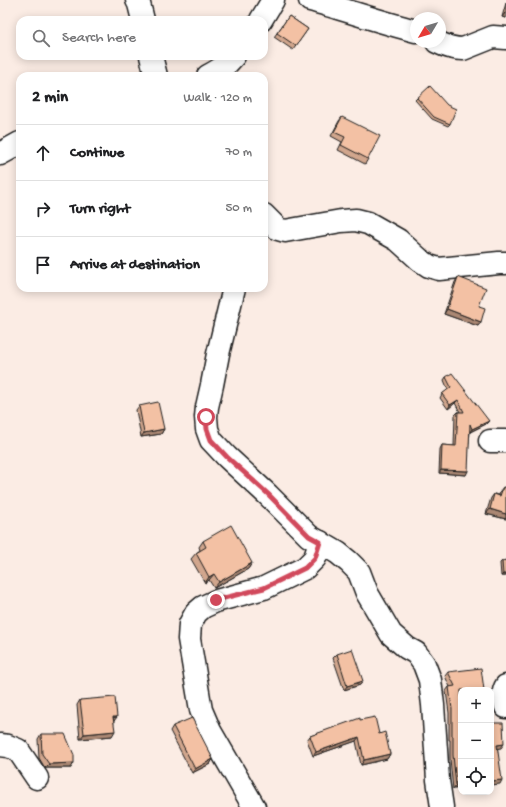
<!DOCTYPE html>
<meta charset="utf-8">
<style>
:root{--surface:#fff;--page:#f2f2f2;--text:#202124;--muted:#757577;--line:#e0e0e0}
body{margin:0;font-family:"Gochi Hand",sans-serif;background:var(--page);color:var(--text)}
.controls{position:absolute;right:12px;bottom:12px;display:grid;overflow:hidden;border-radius:8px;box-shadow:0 2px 10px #0003}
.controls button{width:36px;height:36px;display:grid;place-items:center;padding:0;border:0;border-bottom:1px solid var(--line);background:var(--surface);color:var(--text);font:20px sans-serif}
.compass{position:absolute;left:410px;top:12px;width:36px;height:36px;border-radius:50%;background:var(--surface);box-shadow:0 2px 10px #0003;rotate:232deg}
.stop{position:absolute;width:12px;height:12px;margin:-9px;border:3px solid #d1495b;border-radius:50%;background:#fff}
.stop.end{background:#d1495b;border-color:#fff;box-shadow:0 1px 4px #0008}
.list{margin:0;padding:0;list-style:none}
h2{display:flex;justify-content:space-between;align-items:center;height:52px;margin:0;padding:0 16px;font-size:17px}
h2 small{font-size:13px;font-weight:400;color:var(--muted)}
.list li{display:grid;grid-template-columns:26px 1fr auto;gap:12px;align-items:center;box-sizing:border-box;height:56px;padding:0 16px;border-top:1px solid var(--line)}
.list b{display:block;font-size:15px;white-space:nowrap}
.list em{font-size:13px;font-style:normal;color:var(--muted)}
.icon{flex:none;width:22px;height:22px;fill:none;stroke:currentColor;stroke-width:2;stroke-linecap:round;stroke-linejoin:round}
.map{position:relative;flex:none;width:506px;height:807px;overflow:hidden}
.search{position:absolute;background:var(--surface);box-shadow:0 2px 10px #0003;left:16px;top:16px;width:252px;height:44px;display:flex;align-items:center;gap:10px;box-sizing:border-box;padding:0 14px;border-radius:12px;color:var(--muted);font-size:15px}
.panel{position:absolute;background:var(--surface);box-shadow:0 2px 10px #0003;left:16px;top:72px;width:252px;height:220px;border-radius:12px}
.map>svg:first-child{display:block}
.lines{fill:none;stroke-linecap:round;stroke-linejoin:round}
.minor-casing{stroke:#1c1c1c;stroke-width:25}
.minor{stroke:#fff;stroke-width:22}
.wall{fill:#d1a68d;stroke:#1c1c1c}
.shaded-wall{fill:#aa8773;stroke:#1c1c1c}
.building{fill:#f3c1a4;stroke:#1c1c1c}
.route{stroke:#d1495b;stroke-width:5}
</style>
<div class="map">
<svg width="506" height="807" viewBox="0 0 506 807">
<rect width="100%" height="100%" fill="#fbece4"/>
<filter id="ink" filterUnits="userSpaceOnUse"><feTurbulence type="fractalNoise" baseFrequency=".025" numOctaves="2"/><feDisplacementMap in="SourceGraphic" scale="8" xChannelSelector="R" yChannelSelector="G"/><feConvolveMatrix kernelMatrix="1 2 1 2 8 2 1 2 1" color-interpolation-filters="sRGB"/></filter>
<g filter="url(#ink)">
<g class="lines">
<g class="minor-casing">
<g id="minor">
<polyline points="137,0 139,4 143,20"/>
<path d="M310 0C346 10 380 22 416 31"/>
<polyline points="261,20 273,0"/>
<path d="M437 42C445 46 454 49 463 49L493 37 506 38"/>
<polyline points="151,56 156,76"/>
<path d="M208 76C219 70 226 66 234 56"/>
<polyline points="0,154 20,143"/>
<polyline points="264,215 278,229 285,231 341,221 356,220 368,223 398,240 420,260 429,266 439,269 499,263 506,263"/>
<polyline points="234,288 218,354 212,385 207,407 206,417 207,429 211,440 227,457 268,495 309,536 338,553 349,562 359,572 367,593 391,634 407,648 416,653 424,664 430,680 433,705 438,780 442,807"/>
<polyline points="490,441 506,441"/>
<path d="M506 686C502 692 504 700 506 707"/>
<polyline points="0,745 8,746 18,750 37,778"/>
<polyline points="254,807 210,731 201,710 189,639 190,624 196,613 203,607 216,601 264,588 305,568 315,558 320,542"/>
</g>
</g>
<use href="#minor" class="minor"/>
</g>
<g class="wall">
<polygon points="506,3 506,18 502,17"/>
<polygon points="289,16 308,29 293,50 274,37"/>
<polygon points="417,98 450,124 448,126 432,119 415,100"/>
<polygon points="342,117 368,159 365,164 338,150 342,142 331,136 339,121"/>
<polygon points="458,277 481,322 478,326 444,314 455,282"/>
<polygon points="446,377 489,421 486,424 470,432 466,475 439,473 440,449 442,445 454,446 455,415 458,412 460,412 455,403 448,409 440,398 442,394 448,390 444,380"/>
<polygon points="139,406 164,429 161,434 141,437 136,410"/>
<polygon points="503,487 506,488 506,519 486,514 491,498 494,494 499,495 500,491"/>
<polygon points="203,541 252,563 248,569 214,588 209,580 205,583 191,559 196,553 200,550 199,547"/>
<polygon points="502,561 506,576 501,576 500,563"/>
<polygon points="337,654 363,681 360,685 344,690 333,658"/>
<polygon points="448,672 461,690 461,788 453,789 450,759 450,740 449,740 449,713 446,691 449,687 450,687 445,676"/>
<polygon points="80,700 114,721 112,736 80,739 77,705"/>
<polygon points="360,720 379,734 390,754 387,759 361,765 356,741 313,756 307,740 310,736"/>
<polygon points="173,726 213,759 210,764 192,773 170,731"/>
<polygon points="41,734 71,768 45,768 39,758 38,739"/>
</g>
<g class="shaded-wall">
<polygon points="505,13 506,13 506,18 502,17"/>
<polygon points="447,309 481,322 478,326 444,314"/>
<polygon points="458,400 455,403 448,409 450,405"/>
<polygon points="489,421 486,424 470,432 472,429"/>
<polygon points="164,429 161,434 141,437 144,433"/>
<polygon points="441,470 468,471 466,475 439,473"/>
<polygon points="490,509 506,514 506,519 486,514"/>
<polygon points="252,563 248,569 214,588 219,582"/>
<polygon points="214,574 209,580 205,583 209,577"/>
<polygon points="503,574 506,574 506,576 501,576"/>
<polygon points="363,681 360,685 344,690 347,686"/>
<polygon points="113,717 117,717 114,721"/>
<polygon points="115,731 112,736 80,739 84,734"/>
<polygon points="359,737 356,741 313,756 316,752"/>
<polygon points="504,744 501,748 495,749 497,745"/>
<polygon points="390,754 387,759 361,765 364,760"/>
<polygon points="213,759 210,764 192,773 195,769"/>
<polygon points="74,763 71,768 45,768 49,764"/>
<polygon points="502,780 500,784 491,785 491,781"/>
<polygon points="461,784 461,788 453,789 456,785"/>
</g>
<g class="building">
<polygon points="289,16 308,29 296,46 277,33"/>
<polygon points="430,86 447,105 456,109 450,124 434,117 417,98"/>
<polygon points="342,117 380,136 368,159 341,145 345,137 334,132"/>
<polygon points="458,277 486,288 479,306 485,308 481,322 447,309"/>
<polygon points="452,373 489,421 472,429 470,424 468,471 441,470 442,445 456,446 458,412 464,412 458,400 450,405 442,394 451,387 446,377"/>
<polygon points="158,402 164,429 144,433 139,406"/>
<polygon points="503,487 506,488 506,514 490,509 494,494 500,496"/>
<polygon points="231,525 252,563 219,582 214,574 209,577 196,553 206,547 203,541"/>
<polygon points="506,560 506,574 503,574 502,561"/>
<polygon points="352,649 363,681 347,686 337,654"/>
<polygon points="481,668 484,690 461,690 461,784 456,785 453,755 453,736 452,736 452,709 449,687 455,686 448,672"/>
<polygon points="115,697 117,717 113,717 115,731 84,734 80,700"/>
<polygon points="375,717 379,734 385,732 390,754 364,760 359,737 316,752 310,736 360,718 360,720"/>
<polygon points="192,718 213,759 195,769 173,726"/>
<polygon points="491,723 503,723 504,744 497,745 502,780 491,781"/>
<polygon points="41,734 65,734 74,755 74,763 49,764 42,754"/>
</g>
</g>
<g class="lines" filter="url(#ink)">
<polyline class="route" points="206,417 207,429 211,440 227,457 268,494 309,536 320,542 315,558 305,568 264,588 216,600"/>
</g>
</svg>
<div class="controls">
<button>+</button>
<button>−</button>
<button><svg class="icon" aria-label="locate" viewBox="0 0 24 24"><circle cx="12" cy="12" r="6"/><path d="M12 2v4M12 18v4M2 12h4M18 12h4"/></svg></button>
</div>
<svg class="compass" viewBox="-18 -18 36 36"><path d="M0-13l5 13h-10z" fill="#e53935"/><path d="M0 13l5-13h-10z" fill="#757577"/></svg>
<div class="stop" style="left:206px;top:417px"></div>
<div class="stop end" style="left:216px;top:600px"></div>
<div class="search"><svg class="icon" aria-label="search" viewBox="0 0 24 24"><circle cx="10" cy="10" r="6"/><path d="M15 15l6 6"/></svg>Search here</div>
<section class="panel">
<h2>2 min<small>Walk · 120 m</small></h2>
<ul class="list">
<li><svg class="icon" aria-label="ahead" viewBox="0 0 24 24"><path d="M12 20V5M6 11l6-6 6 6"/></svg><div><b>Continue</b></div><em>70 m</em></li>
<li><svg class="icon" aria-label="right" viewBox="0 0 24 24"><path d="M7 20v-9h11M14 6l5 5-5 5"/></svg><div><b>Turn right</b></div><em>50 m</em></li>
<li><svg class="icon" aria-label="arrive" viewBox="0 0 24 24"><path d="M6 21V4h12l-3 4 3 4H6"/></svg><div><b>Arrive at destination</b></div></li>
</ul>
</section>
</div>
